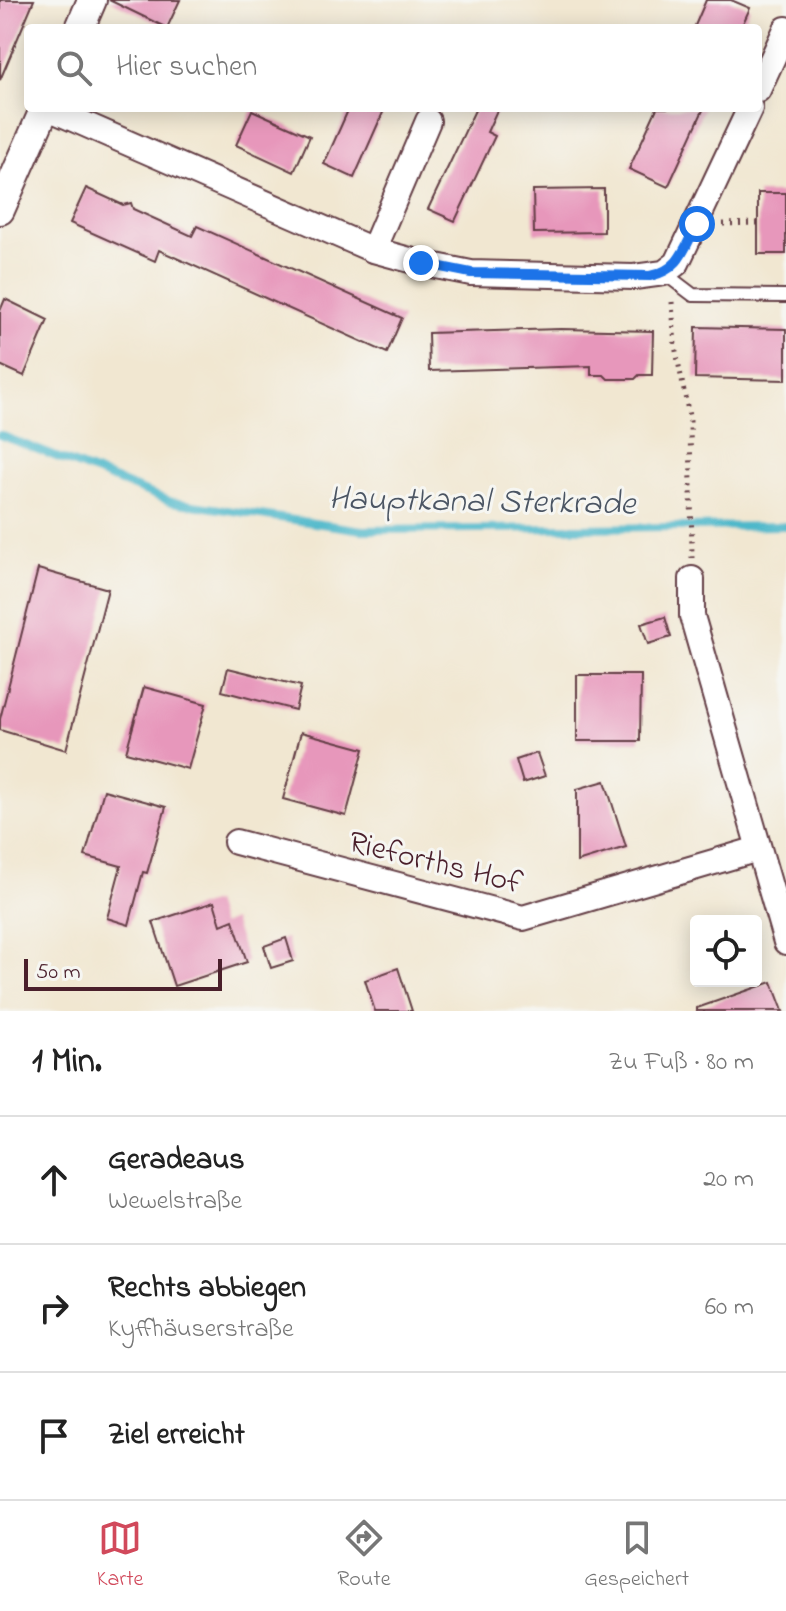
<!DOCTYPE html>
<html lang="de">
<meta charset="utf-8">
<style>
:root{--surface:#fff;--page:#f6f6f6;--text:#222;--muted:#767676;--line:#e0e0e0;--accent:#d1495b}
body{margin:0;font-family:"Indie Flower",sans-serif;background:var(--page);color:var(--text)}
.controls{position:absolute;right:24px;bottom:24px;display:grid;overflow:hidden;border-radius:8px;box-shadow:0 4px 20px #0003}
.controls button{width:72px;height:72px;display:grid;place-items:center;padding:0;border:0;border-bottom:2px solid var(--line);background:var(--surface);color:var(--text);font:40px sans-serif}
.scale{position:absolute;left:24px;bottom:20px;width:198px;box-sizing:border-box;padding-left:8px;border:4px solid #4a1f2b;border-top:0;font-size:22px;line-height:28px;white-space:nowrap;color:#4a1f2b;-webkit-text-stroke:6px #f6f6f2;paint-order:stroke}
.stop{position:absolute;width:24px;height:24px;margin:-18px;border:6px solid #1a73e8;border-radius:50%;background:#fff}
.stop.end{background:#1a73e8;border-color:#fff;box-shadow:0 2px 8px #0008}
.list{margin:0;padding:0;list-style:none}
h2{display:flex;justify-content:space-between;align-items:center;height:104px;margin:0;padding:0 32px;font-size:34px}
h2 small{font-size:26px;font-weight:400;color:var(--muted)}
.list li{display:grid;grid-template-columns:52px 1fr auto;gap:24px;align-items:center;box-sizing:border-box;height:128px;padding:0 32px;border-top:2px solid var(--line)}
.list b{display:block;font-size:30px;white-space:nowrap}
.list p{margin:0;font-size:26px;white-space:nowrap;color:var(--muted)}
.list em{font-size:26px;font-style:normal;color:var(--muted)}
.icon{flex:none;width:44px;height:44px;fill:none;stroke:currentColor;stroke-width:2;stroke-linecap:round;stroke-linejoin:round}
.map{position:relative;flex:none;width:786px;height:1011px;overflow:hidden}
.search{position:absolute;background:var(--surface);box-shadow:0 4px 20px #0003;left:24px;right:24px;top:24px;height:88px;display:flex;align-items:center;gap:20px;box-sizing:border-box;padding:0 28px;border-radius:8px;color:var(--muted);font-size:30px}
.sheet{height:488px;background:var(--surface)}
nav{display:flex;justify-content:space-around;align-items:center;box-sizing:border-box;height:112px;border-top:2px solid var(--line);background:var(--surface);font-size:22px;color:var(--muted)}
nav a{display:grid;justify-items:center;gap:4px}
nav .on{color:var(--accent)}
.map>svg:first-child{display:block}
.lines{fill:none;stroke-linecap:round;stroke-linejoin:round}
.stream{stroke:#4db8ca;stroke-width:8}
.building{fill:#e797bb}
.service-casing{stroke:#633d44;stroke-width:16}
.minor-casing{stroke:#633d44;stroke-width:28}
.tertiary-casing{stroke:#633d44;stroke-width:32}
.path{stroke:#633d44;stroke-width:5;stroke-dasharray:2 6;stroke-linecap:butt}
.service{stroke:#fff;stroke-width:12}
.minor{stroke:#fff;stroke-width:24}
.tertiary{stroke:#fff;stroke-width:28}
.route{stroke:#1a73e8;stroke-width:10}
.labels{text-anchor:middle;stroke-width:6;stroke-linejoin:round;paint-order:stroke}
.street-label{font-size:32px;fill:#4a1f2b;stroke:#f6f6f2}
.water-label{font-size:34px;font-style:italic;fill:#4b5563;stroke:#f6f6f2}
</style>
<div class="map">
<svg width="786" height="1011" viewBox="0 0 786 1011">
<rect width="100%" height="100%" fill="#f6f6f2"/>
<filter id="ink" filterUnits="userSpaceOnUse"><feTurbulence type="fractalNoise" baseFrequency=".0125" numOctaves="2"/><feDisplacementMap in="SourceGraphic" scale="16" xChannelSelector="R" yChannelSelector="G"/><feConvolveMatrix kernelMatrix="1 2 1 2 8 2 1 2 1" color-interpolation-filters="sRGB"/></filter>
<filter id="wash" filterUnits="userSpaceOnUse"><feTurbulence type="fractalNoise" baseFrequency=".006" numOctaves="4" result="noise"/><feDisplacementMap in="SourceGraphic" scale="32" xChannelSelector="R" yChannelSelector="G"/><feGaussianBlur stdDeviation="1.8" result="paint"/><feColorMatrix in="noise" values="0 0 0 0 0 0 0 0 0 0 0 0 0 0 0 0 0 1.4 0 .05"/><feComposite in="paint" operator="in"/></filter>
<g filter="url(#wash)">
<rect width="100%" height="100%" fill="#f1e7d1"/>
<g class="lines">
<polyline class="stream" points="0,435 172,502 362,530 786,526"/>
</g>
<g id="blocks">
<g class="building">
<polygon points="0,0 34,0 0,80"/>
<polygon points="109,0 180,0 167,28"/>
<polygon points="706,0 731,0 750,8 741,28 694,28"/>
<polygon points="349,108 385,108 354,178 324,164"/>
<polygon points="476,108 498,108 487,132 495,136 455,221 428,209"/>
<polygon points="657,108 704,108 668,187 629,169"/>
<polygon points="252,110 310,136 294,172 236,145"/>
<polygon points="86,188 123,205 131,203 133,209 192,236 197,226 402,318 387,353 159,250 155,261 70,223"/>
<polygon points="604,189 604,232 534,233 533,190"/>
<rect x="758" y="193" width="28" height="61"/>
<polygon points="5,299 48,320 24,376 0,365 0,311"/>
<polygon points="696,327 786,329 786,380 695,378"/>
<polygon points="561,329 653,331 652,375 639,375 635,379 608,379 604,375 591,375 591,366 429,371 428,333"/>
<polygon points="38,569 108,589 66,750 0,730 0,719"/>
<polygon points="665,617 671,637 648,644 641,624"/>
<polygon points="228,668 301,686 295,710 222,691"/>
<polygon points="577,675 641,675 640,741 577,741"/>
<polygon points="144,687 206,704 188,769 126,752"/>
<polygon points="301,732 364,749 346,816 283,799"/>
<polygon points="537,753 545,776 523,783 516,760"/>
<polygon points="605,781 626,847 577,862 577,789"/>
<polygon points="104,790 166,807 147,873 143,872 129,925 107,918 121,866 85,856"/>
<polygon points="214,902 221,925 233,920 247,962 174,986 153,922"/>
<polygon points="286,938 293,961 271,968 264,946"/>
<polygon points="398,968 412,1011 375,1011 365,980"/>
<polygon points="772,982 783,1011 697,1011 697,1008"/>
</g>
</g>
</g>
<g filter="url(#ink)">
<use href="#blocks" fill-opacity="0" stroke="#633d44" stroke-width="2"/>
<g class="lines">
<g class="service-casing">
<polyline id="service" points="664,273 693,295 786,296"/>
</g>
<g class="minor-casing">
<g id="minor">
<polyline points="758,90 786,29"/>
<polyline points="48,108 373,250 421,263 471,273 634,277 664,273 677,263 750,108"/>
<polyline points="373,250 428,121"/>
<polyline points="692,579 692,616 786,942"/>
<polyline points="236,842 523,918 758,849"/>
</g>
</g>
<g class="tertiary-casing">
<g id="tertiary">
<polyline points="80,28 92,0"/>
<polyline points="0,210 45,108"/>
</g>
</g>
<g class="path">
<polyline points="723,224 758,223"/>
<polyline points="672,302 675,346 690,421 692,558"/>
</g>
<use href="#service" class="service"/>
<use href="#minor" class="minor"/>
<use href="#tertiary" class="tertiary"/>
</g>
</g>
<g class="lines" filter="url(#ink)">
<path class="route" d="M421 263 471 273 650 276C680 270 684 249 697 224"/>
</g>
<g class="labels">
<g class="street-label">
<text transform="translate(436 861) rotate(14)" y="11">Rieforths Hof</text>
</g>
<g class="water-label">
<text transform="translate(482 499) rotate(1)" y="12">Hauptkanal Sterkrade</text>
</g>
</g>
</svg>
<div class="controls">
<button><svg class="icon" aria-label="locate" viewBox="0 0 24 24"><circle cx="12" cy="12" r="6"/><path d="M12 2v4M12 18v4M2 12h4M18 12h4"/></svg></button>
</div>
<div class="scale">50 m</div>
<div class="stop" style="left:697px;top:224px"></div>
<div class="stop end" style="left:421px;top:263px"></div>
<div class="search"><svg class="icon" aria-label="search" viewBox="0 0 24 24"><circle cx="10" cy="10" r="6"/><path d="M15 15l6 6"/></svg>Hier suchen</div>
</div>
<section class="sheet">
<h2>1 Min.<small>Zu Fuß · 80 m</small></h2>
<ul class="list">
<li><svg class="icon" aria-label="ahead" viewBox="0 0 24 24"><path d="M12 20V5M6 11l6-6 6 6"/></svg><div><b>Geradeaus</b><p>Wewelstraße</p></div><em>20 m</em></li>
<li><svg class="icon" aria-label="right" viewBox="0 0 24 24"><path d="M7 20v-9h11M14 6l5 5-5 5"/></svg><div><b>Rechts abbiegen</b><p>Kyffhäuserstraße</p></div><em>60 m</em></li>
<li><svg class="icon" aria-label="arrive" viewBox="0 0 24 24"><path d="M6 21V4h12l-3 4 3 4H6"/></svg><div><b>Ziel erreicht</b></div></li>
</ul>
</section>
<nav>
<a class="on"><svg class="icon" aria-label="map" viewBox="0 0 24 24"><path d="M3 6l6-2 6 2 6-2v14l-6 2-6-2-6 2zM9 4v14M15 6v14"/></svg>Karte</a>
<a><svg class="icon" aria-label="directions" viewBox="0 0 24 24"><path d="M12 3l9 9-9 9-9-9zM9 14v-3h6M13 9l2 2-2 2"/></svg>Route</a>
<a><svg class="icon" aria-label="saved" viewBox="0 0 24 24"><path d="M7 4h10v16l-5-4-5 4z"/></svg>Gespeichert</a>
</nav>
